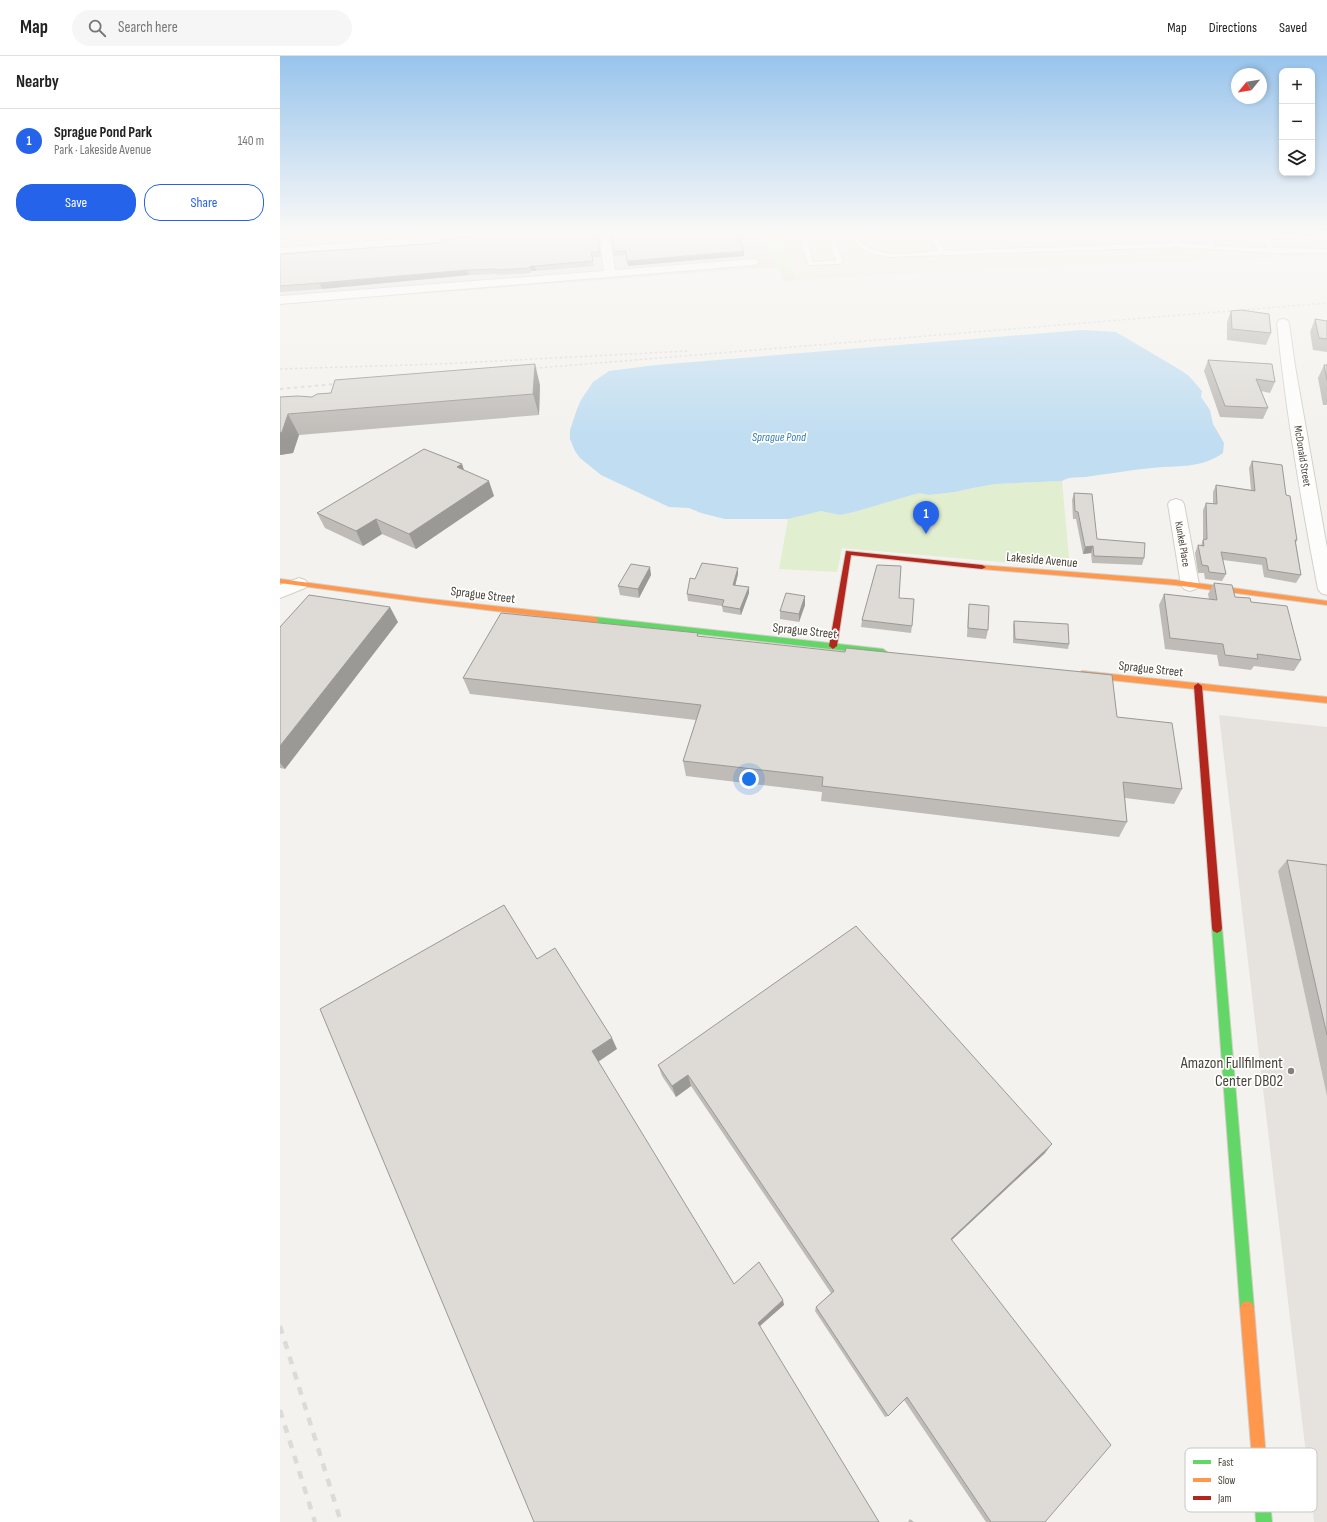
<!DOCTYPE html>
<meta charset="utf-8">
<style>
:root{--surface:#fff;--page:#f6f6f6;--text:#222;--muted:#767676;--line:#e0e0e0;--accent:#2563eb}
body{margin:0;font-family:"Sofia Sans Condensed",sans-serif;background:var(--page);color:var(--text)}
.controls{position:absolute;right:12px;top:12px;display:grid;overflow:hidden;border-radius:8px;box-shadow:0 2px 6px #0003}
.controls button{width:36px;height:36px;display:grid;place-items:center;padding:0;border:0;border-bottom:1px solid var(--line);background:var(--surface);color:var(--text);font:20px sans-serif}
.compass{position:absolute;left:951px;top:12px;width:36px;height:36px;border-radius:50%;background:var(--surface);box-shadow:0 2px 6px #0003;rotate:240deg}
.you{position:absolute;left:469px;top:723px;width:14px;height:14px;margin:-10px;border:3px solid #fff;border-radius:50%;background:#1a73e8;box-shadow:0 0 0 6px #1a73e833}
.badge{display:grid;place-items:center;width:26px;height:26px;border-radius:50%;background:var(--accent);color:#fff;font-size:13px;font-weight:700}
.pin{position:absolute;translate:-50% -33px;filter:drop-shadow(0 1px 2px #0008)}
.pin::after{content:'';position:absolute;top:21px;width:14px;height:12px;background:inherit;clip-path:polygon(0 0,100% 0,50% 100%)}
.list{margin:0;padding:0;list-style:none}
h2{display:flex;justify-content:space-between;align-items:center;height:52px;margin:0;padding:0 16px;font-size:17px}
h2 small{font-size:13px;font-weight:400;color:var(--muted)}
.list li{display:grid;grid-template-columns:26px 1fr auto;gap:12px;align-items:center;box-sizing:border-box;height:64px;padding:0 16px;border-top:1px solid var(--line)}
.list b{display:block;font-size:15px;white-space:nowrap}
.list p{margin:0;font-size:13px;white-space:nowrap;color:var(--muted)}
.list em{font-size:13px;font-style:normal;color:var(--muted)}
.actions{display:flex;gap:8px;padding:12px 16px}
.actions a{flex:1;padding:9px 0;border:1px solid var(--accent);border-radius:16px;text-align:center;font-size:14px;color:var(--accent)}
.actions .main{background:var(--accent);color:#fff}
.icon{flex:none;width:22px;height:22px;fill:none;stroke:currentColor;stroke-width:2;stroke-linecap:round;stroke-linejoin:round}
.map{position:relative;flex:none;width:1047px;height:1466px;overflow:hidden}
header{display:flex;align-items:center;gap:24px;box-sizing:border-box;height:56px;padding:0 20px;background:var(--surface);border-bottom:1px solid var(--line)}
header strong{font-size:19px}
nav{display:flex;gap:22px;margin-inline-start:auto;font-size:14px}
.search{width:280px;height:36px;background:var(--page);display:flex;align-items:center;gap:10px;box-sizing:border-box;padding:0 14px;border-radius:22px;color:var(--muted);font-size:15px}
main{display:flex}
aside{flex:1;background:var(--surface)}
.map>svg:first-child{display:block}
.residential{fill:#e7e4dc}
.commercial{fill:#f3ebdf}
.industrial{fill:#e6e2de}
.green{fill:#e1eecf}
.water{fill:#c0ddf1}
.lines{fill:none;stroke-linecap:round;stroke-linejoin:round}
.lane-casing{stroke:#d2d0cb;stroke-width:2}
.street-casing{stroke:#d2d0cb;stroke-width:2}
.fast-casing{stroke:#d3cfc5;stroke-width:2}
.slow-casing{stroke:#d3cfc5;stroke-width:2}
.jam-casing{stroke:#d3cfc5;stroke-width:2}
.lane{fill:#fdfdfc;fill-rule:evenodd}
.street{fill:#fdfdfc;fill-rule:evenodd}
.fast{fill:#63d668;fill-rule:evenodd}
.slow{fill:#ff974d;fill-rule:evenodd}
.jam{fill:#b3261e;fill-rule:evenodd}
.rail-far2{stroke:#dbdbda;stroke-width:1.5;stroke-dasharray:2.5 2.5;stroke-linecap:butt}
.rail-far1{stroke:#dbdbda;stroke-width:2;stroke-dasharray:3.5 3.5;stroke-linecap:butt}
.rail{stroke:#dbdbda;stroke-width:4.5;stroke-dasharray:8 8;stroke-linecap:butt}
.wall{fill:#bfbcb8}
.shaded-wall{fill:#9b9996}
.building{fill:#dedbd6;stroke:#9b9996}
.poi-dot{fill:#868178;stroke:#fff;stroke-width:1.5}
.labels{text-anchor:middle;stroke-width:3.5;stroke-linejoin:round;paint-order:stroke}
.far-street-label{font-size:11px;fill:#4b4439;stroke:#fff}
.far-water-label{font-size:12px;font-style:italic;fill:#2e7ab2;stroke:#fff}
.street-label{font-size:13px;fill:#4b4439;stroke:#fff}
.near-poi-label{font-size:16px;fill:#4b4439;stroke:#fff;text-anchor:end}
.key{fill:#fff;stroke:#c9c7c4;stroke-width:1}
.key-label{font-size:11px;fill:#4b4439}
</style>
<header>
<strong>Map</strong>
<div class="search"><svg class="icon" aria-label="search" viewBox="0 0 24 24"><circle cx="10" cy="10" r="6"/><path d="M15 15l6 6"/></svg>Search here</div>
<nav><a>Map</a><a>Directions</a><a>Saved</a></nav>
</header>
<main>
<aside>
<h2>Nearby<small></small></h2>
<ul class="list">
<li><span class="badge">1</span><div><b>Sprague Pond Park</b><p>Park · Lakeside Avenue</p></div><em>140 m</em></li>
</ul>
<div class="actions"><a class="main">Save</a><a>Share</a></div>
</aside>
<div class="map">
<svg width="1047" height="1466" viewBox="0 0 1047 1466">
<rect width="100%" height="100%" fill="#f4f2ee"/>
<polygon class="residential" points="0,177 483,177 498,211 0,248"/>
<polygon class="commercial" points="483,177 1047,177 1047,201 1016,200 968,204 852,207 817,207 504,225"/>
<polygon class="industrial" points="939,659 1047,671 1047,1466 1034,1466"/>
<g class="green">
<polygon points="17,177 137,177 136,180 132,181 12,189"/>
<polygon points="483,177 499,177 516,224 504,225"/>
<polygon points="782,425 790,512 562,492 557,516 499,513 508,463 541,455 560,459 574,456 639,437 649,439 675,436 688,433 715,428"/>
</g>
<path class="water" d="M802 274 836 276 902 315 909 320 922 335 921 341 930 354 933 368 944 387 943 397C921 413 897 409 872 412 850 414 828 418 805 421 797 422 790 420 782 425L715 428 688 433 675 436 649 439 639 437 574 456 560 459 541 455 508 463H445L421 457 409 452 389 451 321 419 300 402 295 395 290 383V374L297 353 301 344 313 326 329 315 376 309Z"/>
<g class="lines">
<g class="lane-casing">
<g id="lane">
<polygon points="519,177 525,177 533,206 556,204 546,177 552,177 563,206 560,208 528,209"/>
<path d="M570 177H654L665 195 893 187 891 177H897L900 187 929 189 924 177H930L935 190 988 192 982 183 984 179 1000 177 1047 180V184L989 182 994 192 1047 193V197H993L897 191 610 201C594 199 576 194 570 177ZM649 180 658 195C633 196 596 205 578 182Z"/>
</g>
</g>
<g class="street-casing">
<g id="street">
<polygon points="197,177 251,177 246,180 0,198 0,192"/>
<polygon points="319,177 329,177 335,214 474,203 480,206 474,209 0,248 0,240 324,215"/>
<path d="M1003 263 1007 264 1009 267 1015 310 1047 492V539L1041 537 1038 533C1021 445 1006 356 997 267L999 264Z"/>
<polygon points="896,443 902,445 904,448 919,529 916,533 910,535 904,533 901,529 888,448 890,445"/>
<polygon points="19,522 25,524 28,528 25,532 0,542 0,529"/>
</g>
</g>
<g class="fast-casing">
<g id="fast">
<polygon points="315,561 603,593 607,596 603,599 312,566 312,562"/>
<polygon points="937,867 941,869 942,872 974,1252 972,1257 967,1259 962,1257 960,1252 932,872 933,869"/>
<polygon points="980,1408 985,1410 987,1415 992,1466 976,1466 973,1415 975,1410"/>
</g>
</g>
<g class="slow-casing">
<g id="slow">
<polygon points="699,509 895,524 1047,545 1047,549 895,529 702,513 698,511"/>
<polygon points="0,523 141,542 315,561 319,564 315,567 141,546 0,527"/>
<polygon points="802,615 1047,641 1047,647 802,621 798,618"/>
<polygon points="967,1245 972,1247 974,1252 987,1415 985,1420 980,1422 975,1420 973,1415 960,1252 962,1247"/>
</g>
</g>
<g class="jam-casing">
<g id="jam">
<polygon points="566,495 702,509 706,511 702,513 571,499 557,590 553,593 549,590"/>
<polygon points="918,627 922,630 942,872 941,875 937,877 933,875 932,872 914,630"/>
</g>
</g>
<use href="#lane" class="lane"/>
<use href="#street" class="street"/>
<use href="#fast" class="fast"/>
<use href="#slow" class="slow"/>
<use href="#jam" class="jam"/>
<g class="rail-far2">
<polyline points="0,313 159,308 408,295"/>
<polyline points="245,313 1047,247"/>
</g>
<polyline class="rail-far1" points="0,333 66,327"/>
<g class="rail">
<polyline points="0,1270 61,1466"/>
<polyline points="0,1354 35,1466"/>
</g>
</g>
<g class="wall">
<polygon points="317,177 321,201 312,201 314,210 256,215 251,215 251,217 217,219 217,218 189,219 42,233 0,236 0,198"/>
<polygon points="331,177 464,200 348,210 346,199 334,200"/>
<polygon points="827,177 852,177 852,179"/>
<polygon points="951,255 991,277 986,289 947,284 947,266"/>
<polygon points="1035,263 1047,265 1047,296 1033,294 1030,276"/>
<polygon points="928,304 995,326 990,337 981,335 988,352 983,363 940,361 924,315"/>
<polygon points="1044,309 1047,309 1047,349 1043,349 1038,322"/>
<polygon points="260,329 259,359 19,379 13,397 0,399 0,341 32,341"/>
<polygon points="972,405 1006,439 1017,484 1016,487 1021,519 1016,527 984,521 982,509 943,504 946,518 942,525 925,523 924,517 918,517 915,497 918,489 921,489 923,484 923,454 926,447 933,448 933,436 936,429 971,434 969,412"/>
<polygon points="182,408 184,415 214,440 136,493 102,478 83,490 45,472 37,457"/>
<polygon points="794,437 817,483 864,502 862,509 812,507 811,497 803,498 796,463 793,463 792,444"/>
<polygon points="458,512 458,518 455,529 469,531 469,537 461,559 443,556 442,550 408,545 407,538 415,523"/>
<polygon points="371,519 359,542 340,539 338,530"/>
<polygon points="934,527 955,541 971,546 1021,604 1014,615 974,610 971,614 939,610 937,599 885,593 879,549 884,538 929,543 928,538"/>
<polygon points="525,540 525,549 519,566 500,563 500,555"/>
<polygon points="619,542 632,570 631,577 581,571 582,564"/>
<polygon points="689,548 708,574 706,583 687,581 688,557"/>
<polygon points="734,565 789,588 788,593 733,587 733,569"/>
<polygon points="118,566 5,713 0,712 0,571"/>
<polygon points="418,580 837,661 902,733 894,748 845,742 847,766 839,781 541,745 542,736 406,720 403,705 416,664 190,638 183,622"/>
<polygon points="1007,804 1047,809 1047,1040 998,815"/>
<polygon points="378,1009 765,1097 672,1184 765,1466 706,1466 624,1344 608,1360 605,1361 535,1255 536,1251 551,1237 411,1030 396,1041 382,1020"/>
<polygon points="630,1463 634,1466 628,1466"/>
</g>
<g class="shaded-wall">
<polygon points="464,195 464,200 348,210 347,205"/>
<polygon points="250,210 255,210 256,215 251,215 251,217"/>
<polygon points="187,214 189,219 42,233 39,227"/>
<polygon points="255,308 260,329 259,359 253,338"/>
<polygon points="8,358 19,379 13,397 0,399 0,377"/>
<polygon points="182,408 187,423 177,411"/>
<polygon points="209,425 214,440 136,493 129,478"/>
<polygon points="96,463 102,478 83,490 76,475"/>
<polygon points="813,490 811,497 803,498 805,491"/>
<polygon points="370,511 371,519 359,542 358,533"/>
<polygon points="458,512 458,518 454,535 453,529"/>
<polygon points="469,531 469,537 461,559 460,553"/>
<polygon points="525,540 525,549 519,566 519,558"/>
<polygon points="110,551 118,566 5,713 0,707 0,690"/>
<polygon points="332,982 337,993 318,1006 312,995"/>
<polygon points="408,1019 411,1030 396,1041 392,1030"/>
<polygon points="772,1088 765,1097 666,1189 671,1183"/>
<polygon points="503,1244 504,1249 479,1271 478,1267"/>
</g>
<g class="building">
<polygon points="235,177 317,177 320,196 311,196 313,205 255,210 250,210 250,212 216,214 216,213 187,214 39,227 0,230 0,198 160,187 161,183"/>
<polygon points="331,177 457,177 464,195 347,205 346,195 334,195"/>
<polygon points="961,254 989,258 991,277 952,273 951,255"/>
<polygon points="1035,263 1047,265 1047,283 1039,282"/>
<polygon points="928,304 992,308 995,326 976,323 988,352 945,350"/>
<polygon points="255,308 253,338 8,358 2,376 0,377 0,341 18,340 32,341 37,338 51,337 55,324"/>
<polygon points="1044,309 1047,309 1047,324"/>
<polygon points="144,393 182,408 177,411 209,425 129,478 96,463 76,475 37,457"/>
<polygon points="972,405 1002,409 1006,439 1010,440 1017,484 1015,484 1021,519 988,514 986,502 941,496 946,518 929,516 928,510 922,509 918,489 924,490 923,484 927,483 926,447 937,448 936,429 975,435"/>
<polygon points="794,437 812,438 817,483 865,487 864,502 814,500 813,490 805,491 798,456 795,455"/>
<polygon points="422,507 458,512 453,529 469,531 460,553 442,550 444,544 407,538 410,522 415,523"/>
<polygon points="351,508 370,511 358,533 338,530"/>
<polygon points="597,509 621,510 619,542 634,543 632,570 582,564"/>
<polygon points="934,527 952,529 955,541 970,542 971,546 1007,550 1021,604 977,598 978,603 945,599 943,588 890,582 884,538 937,544"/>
<polygon points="506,537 525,540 519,558 500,555"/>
<polygon points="29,539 110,551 0,690 0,571"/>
<polygon points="689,548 709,550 708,574 688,572"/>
<polygon points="221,557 418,577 417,580 565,596 566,592 832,619 837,661 892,667 902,733 843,726 847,766 542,730 543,721 403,705 421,649 183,622"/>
<polygon points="734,565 788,568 789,588 735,583"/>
<polygon points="1007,804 1047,809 1047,979"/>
<polygon points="224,849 257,903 275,892 332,982 312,995 454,1228 479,1206 503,1244 478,1267 599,1466 254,1466 40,953"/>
<polygon points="576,870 772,1088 671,1183 831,1389 765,1466 711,1466 627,1341 608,1360 536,1251 554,1235 408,1019 392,1030 378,1009"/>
</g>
<linearGradient id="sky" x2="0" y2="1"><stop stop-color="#98c4ec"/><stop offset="0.46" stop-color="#faf9f7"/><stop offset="1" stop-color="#faf9f7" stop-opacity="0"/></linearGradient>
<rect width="1047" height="383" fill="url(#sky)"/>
<circle class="poi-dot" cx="1011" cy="1015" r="4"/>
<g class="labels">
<g class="far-street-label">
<text transform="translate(1023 400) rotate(81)" y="4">McDonald Street</text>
<text transform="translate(903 488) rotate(80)" y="4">Kunkel Place</text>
</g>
<g class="far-water-label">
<text x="499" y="385">Sprague Pond</text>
</g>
<g class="street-label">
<text transform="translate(762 503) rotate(5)" y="5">Lakeside Avenue</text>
<text transform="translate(203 538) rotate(7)" y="5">Sprague Street</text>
<text transform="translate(525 574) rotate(6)" y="5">Sprague Street</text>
<text transform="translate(871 612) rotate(6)" y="5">Sprague Street</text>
</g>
<g class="near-poi-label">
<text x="1003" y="1012">Amazon Fullfilment<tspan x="1003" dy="18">Center DB02</tspan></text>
</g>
</g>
<rect x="905" y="1392" width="132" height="64" rx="6" class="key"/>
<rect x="913" y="1404" width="18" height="4" fill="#63d668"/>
<rect x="913" y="1422" width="18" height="4" fill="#ff974d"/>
<rect x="913" y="1440" width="18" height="4" fill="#b3261e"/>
<g class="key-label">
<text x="938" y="1410">Fast</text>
<text x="938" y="1428">Slow</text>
<text x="938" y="1446">Jam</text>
</g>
</svg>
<div class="controls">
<button>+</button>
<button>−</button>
<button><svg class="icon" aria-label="layers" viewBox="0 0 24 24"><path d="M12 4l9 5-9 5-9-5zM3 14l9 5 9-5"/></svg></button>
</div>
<svg class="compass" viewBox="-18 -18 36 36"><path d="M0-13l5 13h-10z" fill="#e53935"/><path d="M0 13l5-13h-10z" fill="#767676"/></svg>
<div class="you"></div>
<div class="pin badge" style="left:646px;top:478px">1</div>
</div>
</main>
